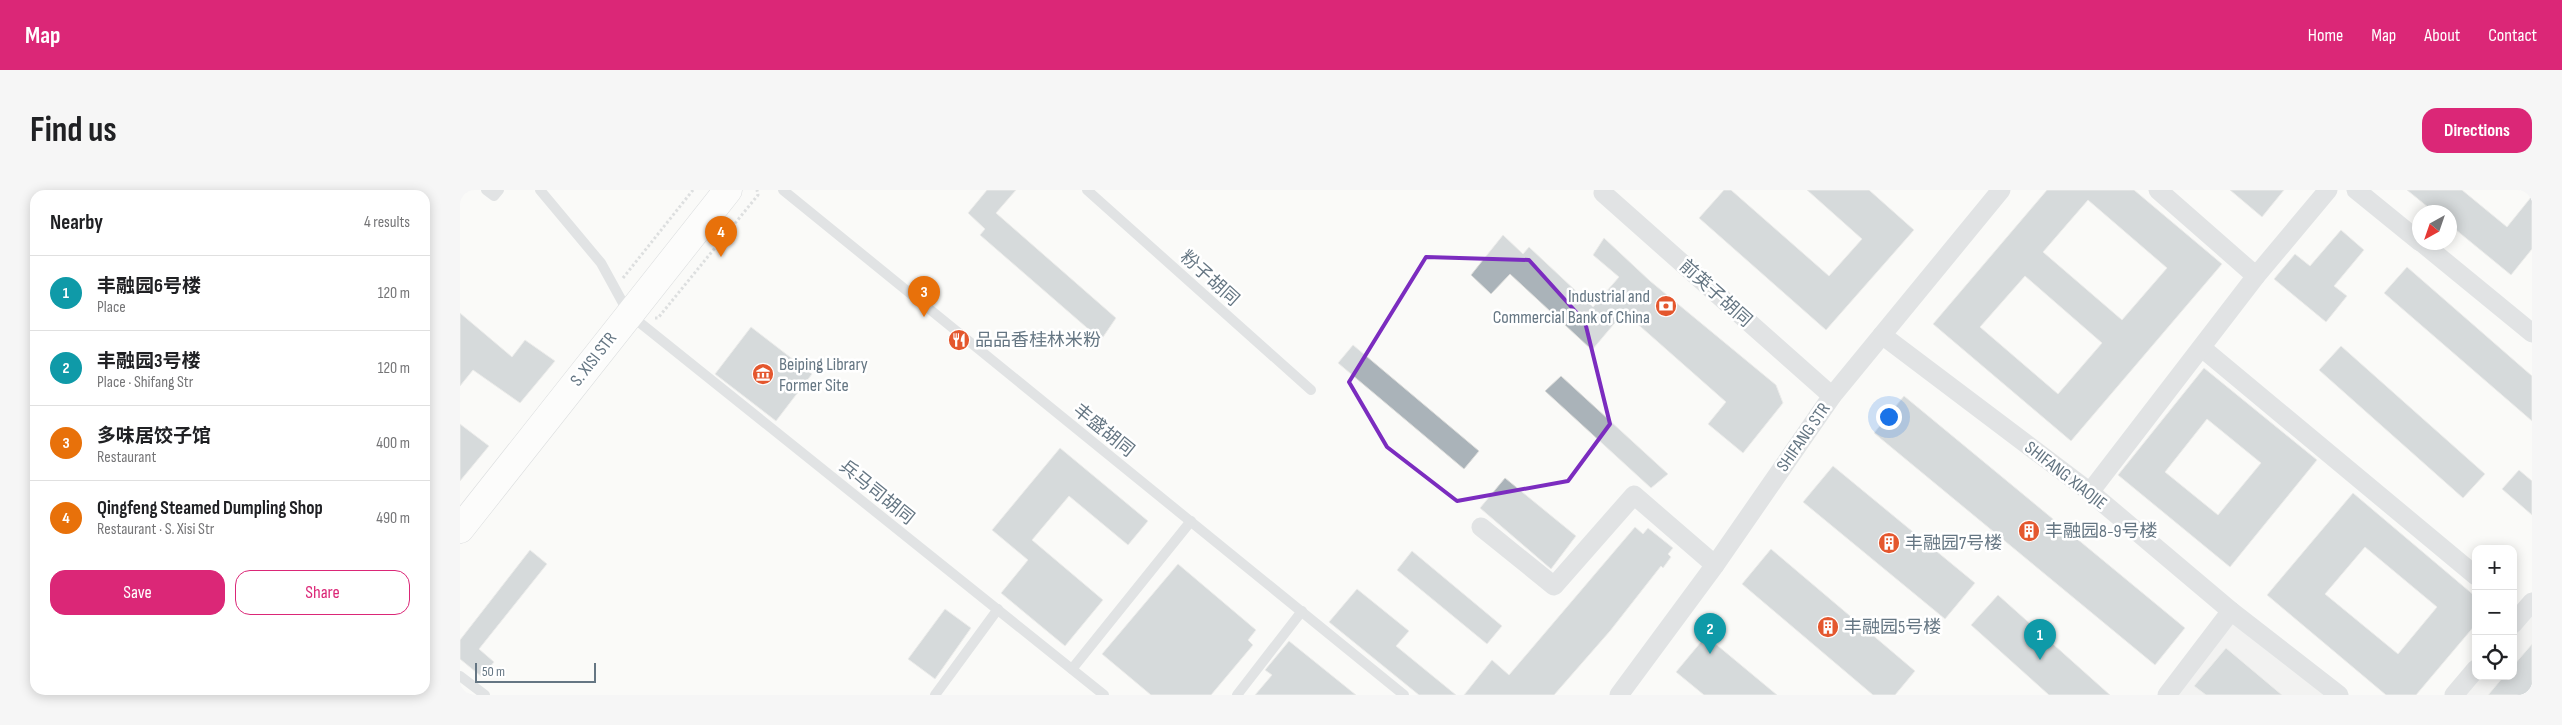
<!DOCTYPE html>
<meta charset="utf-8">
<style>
:root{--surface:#fff;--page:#f6f6f6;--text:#202124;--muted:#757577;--line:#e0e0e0;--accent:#db2777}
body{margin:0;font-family:"Sofia Sans Condensed","Noto Sans SC",sans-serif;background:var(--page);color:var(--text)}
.controls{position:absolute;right:15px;bottom:15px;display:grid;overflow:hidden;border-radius:10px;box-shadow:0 2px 12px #0003}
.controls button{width:45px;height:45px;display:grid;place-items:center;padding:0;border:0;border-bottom:1px solid var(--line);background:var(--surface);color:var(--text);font:25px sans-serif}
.compass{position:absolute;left:1952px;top:15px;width:45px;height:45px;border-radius:50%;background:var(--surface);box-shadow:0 2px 12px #0003;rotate:220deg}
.scale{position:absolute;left:15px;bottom:12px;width:121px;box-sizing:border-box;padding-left:5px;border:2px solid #657683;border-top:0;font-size:14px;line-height:18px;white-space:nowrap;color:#657683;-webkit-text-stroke:4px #fff;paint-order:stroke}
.you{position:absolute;left:1428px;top:226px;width:18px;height:18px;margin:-12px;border:4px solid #fff;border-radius:50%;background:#1a73e8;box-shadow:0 0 0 8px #1a73e833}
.badge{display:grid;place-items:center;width:32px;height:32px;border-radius:50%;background:var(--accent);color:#fff;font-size:16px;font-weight:700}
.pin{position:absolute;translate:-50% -41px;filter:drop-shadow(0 1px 2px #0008)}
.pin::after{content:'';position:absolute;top:26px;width:18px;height:15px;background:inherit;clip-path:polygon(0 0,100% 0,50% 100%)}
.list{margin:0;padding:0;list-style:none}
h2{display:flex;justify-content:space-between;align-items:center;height:65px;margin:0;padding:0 20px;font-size:21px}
h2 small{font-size:16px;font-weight:400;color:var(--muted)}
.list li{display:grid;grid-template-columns:32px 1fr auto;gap:15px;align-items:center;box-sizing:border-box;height:75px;padding:0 20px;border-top:1px solid var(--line)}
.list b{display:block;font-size:19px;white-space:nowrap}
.list p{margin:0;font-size:16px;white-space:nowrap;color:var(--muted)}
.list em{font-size:16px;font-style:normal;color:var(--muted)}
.actions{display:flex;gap:10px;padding:15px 20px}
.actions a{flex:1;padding:11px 0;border:1px solid var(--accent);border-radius:15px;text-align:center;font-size:18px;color:var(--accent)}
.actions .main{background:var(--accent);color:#fff}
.icon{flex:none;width:28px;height:28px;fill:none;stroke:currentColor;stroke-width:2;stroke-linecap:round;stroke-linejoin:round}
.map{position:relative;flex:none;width:2072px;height:505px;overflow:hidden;border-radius:15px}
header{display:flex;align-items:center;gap:30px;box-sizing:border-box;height:70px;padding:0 25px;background:var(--accent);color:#fff}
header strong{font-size:24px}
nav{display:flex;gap:28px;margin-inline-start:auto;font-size:18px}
.intro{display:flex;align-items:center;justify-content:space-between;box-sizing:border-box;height:120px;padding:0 30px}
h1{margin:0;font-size:35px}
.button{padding:12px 22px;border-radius:15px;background:var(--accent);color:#fff;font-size:18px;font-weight:700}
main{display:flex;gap:30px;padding:0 30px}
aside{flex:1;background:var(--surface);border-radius:15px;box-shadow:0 2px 12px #0003}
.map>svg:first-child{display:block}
.built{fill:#e8e9e9}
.building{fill:#aab3b9;stroke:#dcdcda;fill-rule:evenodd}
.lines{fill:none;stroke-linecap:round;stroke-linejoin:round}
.primary-casing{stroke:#b5babe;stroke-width:29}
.path{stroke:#bbbfc2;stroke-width:3;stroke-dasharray:2.5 2.5;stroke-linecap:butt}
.lane{stroke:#c3c8cc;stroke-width:10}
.street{stroke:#c3c8cc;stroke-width:19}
.primary{stroke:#fff;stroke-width:28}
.marked{fill:none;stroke:#7b2cbf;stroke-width:4;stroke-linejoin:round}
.labels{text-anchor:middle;stroke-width:5;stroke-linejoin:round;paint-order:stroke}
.street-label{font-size:18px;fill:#657683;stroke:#fff}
.poi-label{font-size:18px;fill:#657683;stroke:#fff;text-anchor:start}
</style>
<header>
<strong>Map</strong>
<nav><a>Home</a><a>Map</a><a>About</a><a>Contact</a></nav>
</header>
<div class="intro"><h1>Find us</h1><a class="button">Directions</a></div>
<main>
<aside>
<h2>Nearby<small>4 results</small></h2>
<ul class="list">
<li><span class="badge" style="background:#0f9aa8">1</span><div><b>丰融园6号楼</b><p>Place</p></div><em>120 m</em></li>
<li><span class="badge" style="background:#0f9aa8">2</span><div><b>丰融园3号楼</b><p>Place · Shifang Str</p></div><em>120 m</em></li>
<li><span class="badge" style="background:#e8710a">3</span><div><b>多味居饺子馆</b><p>Restaurant</p></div><em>400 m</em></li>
<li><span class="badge" style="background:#e8710a">4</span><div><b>Qingfeng Steamed Dumpling Shop</b><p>Restaurant · S. Xisi Str</p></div><em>490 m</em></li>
</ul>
<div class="actions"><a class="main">Save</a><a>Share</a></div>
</aside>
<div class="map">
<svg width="2072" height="505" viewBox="0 0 2072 505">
<rect width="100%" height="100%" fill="#fafaf8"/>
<g class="built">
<polygon points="2072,411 2072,505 1994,505 2016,486 2053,486 2053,433"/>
<polygon points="1771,421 1879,505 1704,505"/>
</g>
<g class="building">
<polygon points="527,0 556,0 536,23 656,128 641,150 520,45 525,39 508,23"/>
<polygon points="1264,0 1271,0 1369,86 1402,49 1347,0 1409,0 1454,40 1366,140 1239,28"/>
<path d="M1587 0H1674L1762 74 1611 251 1473 134ZM1628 10 1707 78 1662 130 1583 62ZM1565 86 1642 153 1598 204 1520 137Z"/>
<polygon points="1770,0 1824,0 1802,27"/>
<polygon points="1947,0 2002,0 2047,37 2072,6 2072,59 2051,85 1990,35 1990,22 1974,22"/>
<polygon points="1881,40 1904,60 1874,96 1887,106 1866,132 1814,89 1835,64 1850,76"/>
<polygon points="1043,45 1063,64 1069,57 1133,117 1159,87 1133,65 1144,48 1190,91 1316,195 1323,213 1283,263 1248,234 1266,212 1164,122 1132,160 1050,84 1031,104 1011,85"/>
<polygon points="1947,77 2072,186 2072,231 1924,103"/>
<polygon points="0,123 52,167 65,150 95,171 60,213 13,180 0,196"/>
<polygon points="291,137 352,184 316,231 255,184"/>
<polygon points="893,155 1019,261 1004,279 878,173"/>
<polygon points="1881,156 2025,284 2003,308 1859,180"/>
<path d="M1744 178 1857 270 1770 377 1658 285ZM1747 229 1801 273 1758 325 1705 282Z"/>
<polygon points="1101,186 1208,284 1191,298 1085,201"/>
<polygon points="1444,206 1725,438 1695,475 1414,243"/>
<polygon points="0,234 29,256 0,291"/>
<polygon points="600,258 688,331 668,355 609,306 572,350 643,410 605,456 541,403 568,370 532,340"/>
<polygon points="1373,276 1515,393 1485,429 1343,312"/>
<polygon points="2059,280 2072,291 2072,325 2042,299"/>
<polygon points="1045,288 1116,346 1091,379 1020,318"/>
<path d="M1893 303 2016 407V434L1956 505H1926L1807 405ZM1905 357 1977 417 1938 464 1865 404Z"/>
<polygon points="1175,337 1183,344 1188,338 1213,358 1208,364 1211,367 1203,378 1201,376 1150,441 1094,505 1004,505 1032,470 1049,485"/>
<polygon points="1311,359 1455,481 1435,505 1413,505 1282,394"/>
<polygon points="70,360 87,374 19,459 34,472 22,487 0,469 0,450"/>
<polygon points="952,361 1042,436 1027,454 937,380"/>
<polygon points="718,374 796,440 788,450 793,455 751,505 691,505 642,464"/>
<polygon points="897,399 949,441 936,456 996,505 959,505 869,432"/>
<polygon points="1538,405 1650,505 1589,505 1511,435"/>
<polygon points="485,419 511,438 475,489 448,469"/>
<polygon points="1246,446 1317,505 1244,505 1216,482"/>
<polygon points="829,451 896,505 795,505 812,485 805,480"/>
<polygon points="2072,454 2072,505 2028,505 2044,486 2053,486 2053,476"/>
<polygon points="1766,458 1822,505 1746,505 1734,496"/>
</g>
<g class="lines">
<g class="primary-casing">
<polyline id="primary" points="0,339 268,0"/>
</g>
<g class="path">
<polyline points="163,88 233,0"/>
<polyline points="195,128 198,128 298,5 297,0"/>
</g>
<g class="lane">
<polyline points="26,0 34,6 39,0"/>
<polyline points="80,0 141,73 169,124 644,505"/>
<polyline points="323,0 944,505"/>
<polyline points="627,0 851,200"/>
<polyline points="612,479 731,331"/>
<polyline points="0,486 25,505"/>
<polyline points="475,505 538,419"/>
<polyline points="777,505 842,421"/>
</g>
<g class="street">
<polyline points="1145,0 1143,3 1372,206"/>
<polyline points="1698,0 1796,86"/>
<polyline points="1896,0 1960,52"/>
<polyline points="1961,52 2072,143"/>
<polyline points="1422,145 1630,302 1771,421 1879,505"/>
<polyline points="1742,158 2016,386"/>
<polyline points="1630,302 1796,86 1868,0"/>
<polyline points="1021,337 1094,396 1174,305 1255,375"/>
<polyline points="2053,434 2072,412"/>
<polyline points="1159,505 1255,375 1372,206 1541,0"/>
<polyline points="1707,505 1771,421"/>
<polyline points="1994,505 2016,479"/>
</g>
<use href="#primary" class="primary"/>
</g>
<path d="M0 0H2072V505H0ZM966 67 1069 70 1125 132 1150 234 1108 291 997 311 927 257 889 192Z" fill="#fafaf8" fill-opacity=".55" fill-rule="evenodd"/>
<path class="marked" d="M966 67 1069 70 1125 132 1150 234 1108 291 997 311 927 257 889 192Z"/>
<defs>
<g id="bank-disc" transform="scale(1.125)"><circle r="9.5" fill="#e4572e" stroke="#fff"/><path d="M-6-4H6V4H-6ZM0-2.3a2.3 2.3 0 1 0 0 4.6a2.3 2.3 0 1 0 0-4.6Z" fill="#fff"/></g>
<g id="restaurant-disc" transform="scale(1.125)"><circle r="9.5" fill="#e4572e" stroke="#fff"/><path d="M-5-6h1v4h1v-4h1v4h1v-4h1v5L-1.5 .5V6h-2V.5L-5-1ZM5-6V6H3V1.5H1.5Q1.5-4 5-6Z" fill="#fff"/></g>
<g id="museum-disc" transform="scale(1.125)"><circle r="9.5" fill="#e4572e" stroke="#fff"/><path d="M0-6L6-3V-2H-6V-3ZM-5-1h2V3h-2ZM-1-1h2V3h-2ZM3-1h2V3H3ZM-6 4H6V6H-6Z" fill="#fff"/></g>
<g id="building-disc" transform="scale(1.125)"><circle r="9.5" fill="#e4572e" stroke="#fff"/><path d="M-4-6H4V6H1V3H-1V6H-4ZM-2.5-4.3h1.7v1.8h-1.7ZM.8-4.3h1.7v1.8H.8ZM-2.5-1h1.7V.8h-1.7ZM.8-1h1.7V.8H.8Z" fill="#fff"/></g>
</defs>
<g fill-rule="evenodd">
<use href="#bank-disc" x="1206" y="116"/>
<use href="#restaurant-disc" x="499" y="150"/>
<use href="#museum-disc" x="303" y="184"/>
<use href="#building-disc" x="1569" y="341"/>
<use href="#building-disc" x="1429" y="353"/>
<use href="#building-disc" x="1368" y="437"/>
</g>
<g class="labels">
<g class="street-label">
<text transform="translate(750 88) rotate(42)" y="6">粉子胡同</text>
<text transform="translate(1256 103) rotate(42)" y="6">前英子胡同</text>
<text transform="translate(133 169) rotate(-52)" y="6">S. XISI STR</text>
<text transform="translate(644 240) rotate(39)" y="6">丰盛胡同</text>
<text transform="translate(1343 247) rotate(-55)" y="6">SHIFANG STR</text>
<text transform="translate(1606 285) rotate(38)" y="6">SHIFANG XIAOJIE</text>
<text transform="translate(417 302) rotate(39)" y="6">兵马司胡同</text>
</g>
<g class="poi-label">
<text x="1190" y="112" text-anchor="end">Industrial and<tspan x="1190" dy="21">Commercial Bank of China</tspan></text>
<text x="515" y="156">品品香桂林米粉</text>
<text x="319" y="180">Beiping Library<tspan x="319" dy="21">Former Site</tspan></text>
<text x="1585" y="347">丰融园8-9号楼</text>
<text x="1445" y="359">丰融园7号楼</text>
<text x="1384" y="443">丰融园5号楼</text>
</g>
</g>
</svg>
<div class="controls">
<button>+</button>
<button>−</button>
<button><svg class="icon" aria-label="locate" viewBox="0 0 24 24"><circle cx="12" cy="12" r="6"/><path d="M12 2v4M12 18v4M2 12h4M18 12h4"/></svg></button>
</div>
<svg class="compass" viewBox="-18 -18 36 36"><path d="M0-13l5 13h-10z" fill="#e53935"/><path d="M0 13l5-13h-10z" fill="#757577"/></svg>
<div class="scale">50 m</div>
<div class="you"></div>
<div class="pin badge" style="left:1580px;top:470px;background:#0f9aa8">1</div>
<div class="pin badge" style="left:1250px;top:464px;background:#0f9aa8">2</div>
<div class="pin badge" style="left:464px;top:127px;background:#e8710a">3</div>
<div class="pin badge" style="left:261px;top:67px;background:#e8710a">4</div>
</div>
</main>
